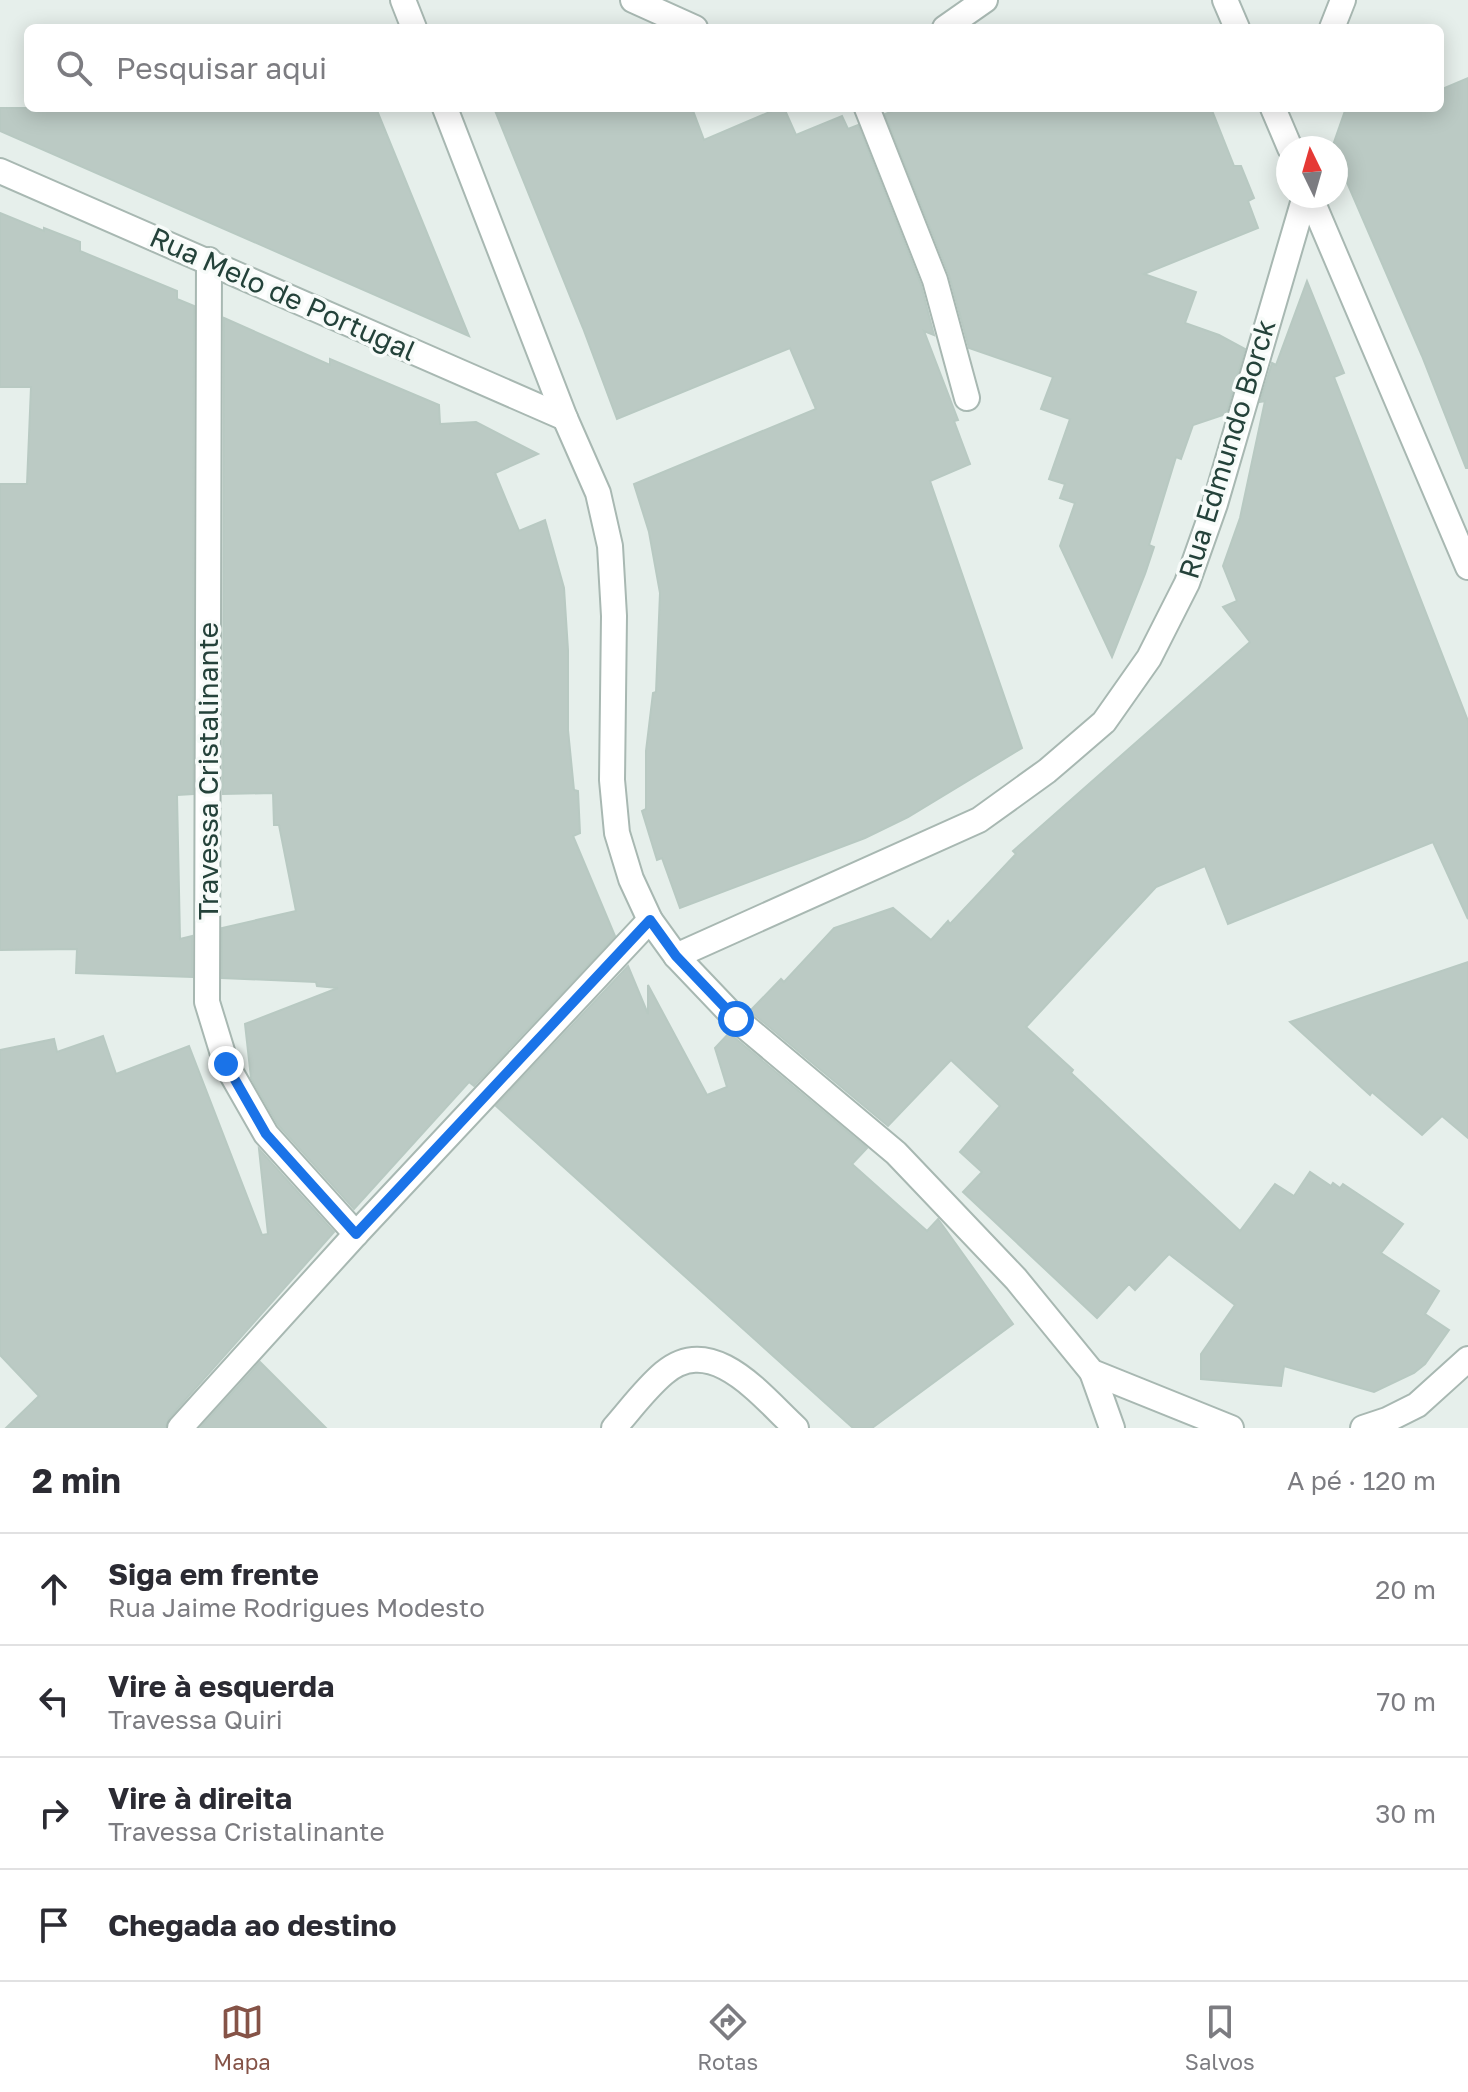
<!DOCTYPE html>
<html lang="pt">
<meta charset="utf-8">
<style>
:root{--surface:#fff;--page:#f7f7f7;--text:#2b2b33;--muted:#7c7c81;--line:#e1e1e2;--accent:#855347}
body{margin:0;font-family:"Golos Text",sans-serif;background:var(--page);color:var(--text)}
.compass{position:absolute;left:1276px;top:136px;width:72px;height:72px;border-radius:50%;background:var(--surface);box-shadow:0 4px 20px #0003;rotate:355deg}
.stop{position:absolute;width:24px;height:24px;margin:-18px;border:6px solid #1a73e8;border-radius:50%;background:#fff}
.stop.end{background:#1a73e8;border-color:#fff;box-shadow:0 2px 8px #0008}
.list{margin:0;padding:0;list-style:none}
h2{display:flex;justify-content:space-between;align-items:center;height:104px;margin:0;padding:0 32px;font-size:34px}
h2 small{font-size:26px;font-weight:400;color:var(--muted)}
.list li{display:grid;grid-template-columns:52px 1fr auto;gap:24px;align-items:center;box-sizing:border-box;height:112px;padding:0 32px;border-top:2px solid var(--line)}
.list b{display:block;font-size:30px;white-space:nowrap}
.list p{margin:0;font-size:26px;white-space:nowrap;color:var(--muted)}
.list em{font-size:26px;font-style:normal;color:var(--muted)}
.icon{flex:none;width:44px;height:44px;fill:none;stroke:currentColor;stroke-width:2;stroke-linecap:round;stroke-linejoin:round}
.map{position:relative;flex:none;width:1468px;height:1428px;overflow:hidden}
.search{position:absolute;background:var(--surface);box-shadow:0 4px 20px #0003;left:24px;right:24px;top:24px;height:88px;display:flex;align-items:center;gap:20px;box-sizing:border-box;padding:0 28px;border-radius:12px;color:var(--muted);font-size:30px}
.sheet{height:552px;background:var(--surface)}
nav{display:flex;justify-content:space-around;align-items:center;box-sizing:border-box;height:112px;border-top:2px solid var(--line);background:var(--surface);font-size:22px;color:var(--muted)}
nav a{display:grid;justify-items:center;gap:4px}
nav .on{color:var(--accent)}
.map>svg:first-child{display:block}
.building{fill:#bbcac4;stroke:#b8c9c2;stroke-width:2}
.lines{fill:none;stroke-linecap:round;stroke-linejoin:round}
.minor-casing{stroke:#a8b8b2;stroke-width:28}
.minor{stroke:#fff;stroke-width:24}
.route{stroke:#1a73e8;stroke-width:10}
.labels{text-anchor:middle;stroke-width:7;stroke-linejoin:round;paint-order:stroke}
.street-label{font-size:28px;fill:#24423a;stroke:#f7fbf9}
</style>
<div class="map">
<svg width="1468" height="1428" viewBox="0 0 1468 1428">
<rect width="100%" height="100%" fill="#e6efeb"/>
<g class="building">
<polygon points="1468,78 1468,468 1466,468 1422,356 1336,157 1336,148 1332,148 1346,108 1440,108 1440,90"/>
<polygon points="0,108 376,108 469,336 0,131"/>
<polygon points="494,108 692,108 704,140 779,108 784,108 796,135 842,116 848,129 858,125 921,285 934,335 924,331 958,420 954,421 970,464 930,481 1022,748 908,817 865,838 680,908 662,858 657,860 642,811 646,809 646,751 653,693 656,692 660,593 649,532 634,484 816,409 790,348 617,419 583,328"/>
<polygon points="901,108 1211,108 1234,166 1241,166 1254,198 1248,201 1258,228 1144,274 1196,292 1185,323 1219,335 1245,349 1226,414 1193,425 1181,459 1176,457 1149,545 1154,547 1145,574 1112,657 1060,546 1075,503 1060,498 1065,484 1049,479 1070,419 1041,409 1053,377 969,348 949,275 885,114"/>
<polygon points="0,213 44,231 44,228 80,242 80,251 177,291 177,299 194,306 193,794 177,795 180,939 192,936 192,977 76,973 77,949 0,950 0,484 27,484 31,387 0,387"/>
<polygon points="1307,281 1344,373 1334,377 1468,721 1468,919 1433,842 1228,924 1205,866 1156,887 1026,1027 1073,1070 1071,1073 1240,1231 1275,1184 1294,1196 1310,1172 1331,1186 1333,1183 1340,1188 1343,1184 1403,1224 1381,1253 1439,1291 1425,1314 1449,1330 1425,1364 1414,1373 1374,1392 1284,1366 1281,1386 1201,1379 1201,1354 1235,1305 1169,1254 1135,1290 1129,1284 1097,1318 963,1192 982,1172 960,1152 1000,1106 951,1060 888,1126 750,1011 781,979 784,982 834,928 893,908 931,940 948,921 950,924 1016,854 1013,851 1250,642 1223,607 1237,601 1223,566 1240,518 1265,401 1260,402 1272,363 1276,365"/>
<polygon points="224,318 330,365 330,359 439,405 440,424 476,422 538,454 495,473 519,531 545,520 564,588 568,650 568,730 574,790 578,791 580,833 573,836 615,936 474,1086 469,1082 354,1209 278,1125 251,1078 245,1024 338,988 317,986 316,982 222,978 222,928 296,911 279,825 274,825 273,793 223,794"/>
<polygon points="1468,962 1468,1138 1442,1116 1422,1135 1372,1092 1370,1095 1290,1022"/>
<polygon points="628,966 648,1014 648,985 707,1095 727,1087 715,1048 729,1033 867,1148 852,1164 927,1231 938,1219 1013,1324 872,1428 853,1428 496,1106"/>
<polygon points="103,1036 116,1074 189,1046 262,1235 268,1234 259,1149 334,1232 169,1418 165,1428 6,1428 39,1396 0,1355 0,1050 54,1039 57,1052"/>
<polygon points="260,1362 326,1428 200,1428"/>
</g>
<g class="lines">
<g class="minor-casing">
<g id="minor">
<polyline points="403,0 414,28"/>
<polyline points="633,0 695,28"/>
<polyline points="1225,0 1237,28"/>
<polyline points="945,28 985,0"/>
<polyline points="1332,28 1343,0"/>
<polyline points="445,108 565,418 598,493 610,546 614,616 612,780 617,833 631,879 650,920 676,956 736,1019 896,1153 1016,1279 1092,1372 1231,1428"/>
<polyline points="867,108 935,280 967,398"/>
<polyline points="1273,108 1290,148"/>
<polyline points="0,171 565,418"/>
<polyline points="1310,196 1468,567"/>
<polyline points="209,260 207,1002 226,1064 266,1134 356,1234"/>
<polyline points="676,956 979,820 1047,771 1104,722 1149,658 1187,583 1215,504 1305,196"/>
<polyline points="1092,1372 1112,1428"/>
<polyline points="180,1428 356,1234 650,920"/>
<path d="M614 1428C630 1410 645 1389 664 1373 713 1332 762 1397 796 1428"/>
<polyline points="1363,1428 1387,1420 1417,1405 1468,1359"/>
</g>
</g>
<use href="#minor" class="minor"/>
</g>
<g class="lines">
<polyline class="route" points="226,1064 266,1134 356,1234 650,920 676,956 736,1019"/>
</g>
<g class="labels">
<g class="street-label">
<text transform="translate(283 294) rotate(24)" y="10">Rua Melo de Portugal</text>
<text transform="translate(1227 449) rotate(-73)" y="10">Rua Edmundo Borck</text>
<text transform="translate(208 771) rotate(-90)" y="10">Travessa Cristalinante</text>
</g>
</g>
</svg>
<svg class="compass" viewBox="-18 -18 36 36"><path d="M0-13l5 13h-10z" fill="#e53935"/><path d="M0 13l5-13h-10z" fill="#7c7c81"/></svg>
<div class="stop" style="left:736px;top:1019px"></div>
<div class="stop end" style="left:226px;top:1064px"></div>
<div class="search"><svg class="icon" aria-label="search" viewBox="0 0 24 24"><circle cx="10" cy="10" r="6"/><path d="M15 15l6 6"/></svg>Pesquisar aqui</div>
</div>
<section class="sheet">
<h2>2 min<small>A pé · 120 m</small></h2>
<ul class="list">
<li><svg class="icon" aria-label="ahead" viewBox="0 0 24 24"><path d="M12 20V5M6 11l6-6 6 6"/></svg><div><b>Siga em frente</b><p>Rua Jaime Rodrigues Modesto</p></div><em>20 m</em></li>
<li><svg class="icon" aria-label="left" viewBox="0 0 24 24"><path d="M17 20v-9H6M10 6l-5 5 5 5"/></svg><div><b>Vire à esquerda</b><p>Travessa Quiri</p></div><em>70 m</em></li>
<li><svg class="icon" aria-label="right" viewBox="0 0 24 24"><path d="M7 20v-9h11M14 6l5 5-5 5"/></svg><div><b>Vire à direita</b><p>Travessa Cristalinante</p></div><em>30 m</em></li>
<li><svg class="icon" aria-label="arrive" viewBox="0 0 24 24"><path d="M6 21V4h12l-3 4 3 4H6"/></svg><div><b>Chegada ao destino</b></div></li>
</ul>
</section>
<nav>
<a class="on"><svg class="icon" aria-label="map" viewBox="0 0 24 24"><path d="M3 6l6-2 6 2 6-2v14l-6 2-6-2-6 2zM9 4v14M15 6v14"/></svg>Mapa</a>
<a><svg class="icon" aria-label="directions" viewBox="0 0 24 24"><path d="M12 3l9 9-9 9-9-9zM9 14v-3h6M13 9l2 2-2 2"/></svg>Rotas</a>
<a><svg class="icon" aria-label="saved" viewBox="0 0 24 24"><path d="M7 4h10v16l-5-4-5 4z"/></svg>Salvos</a>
</nav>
